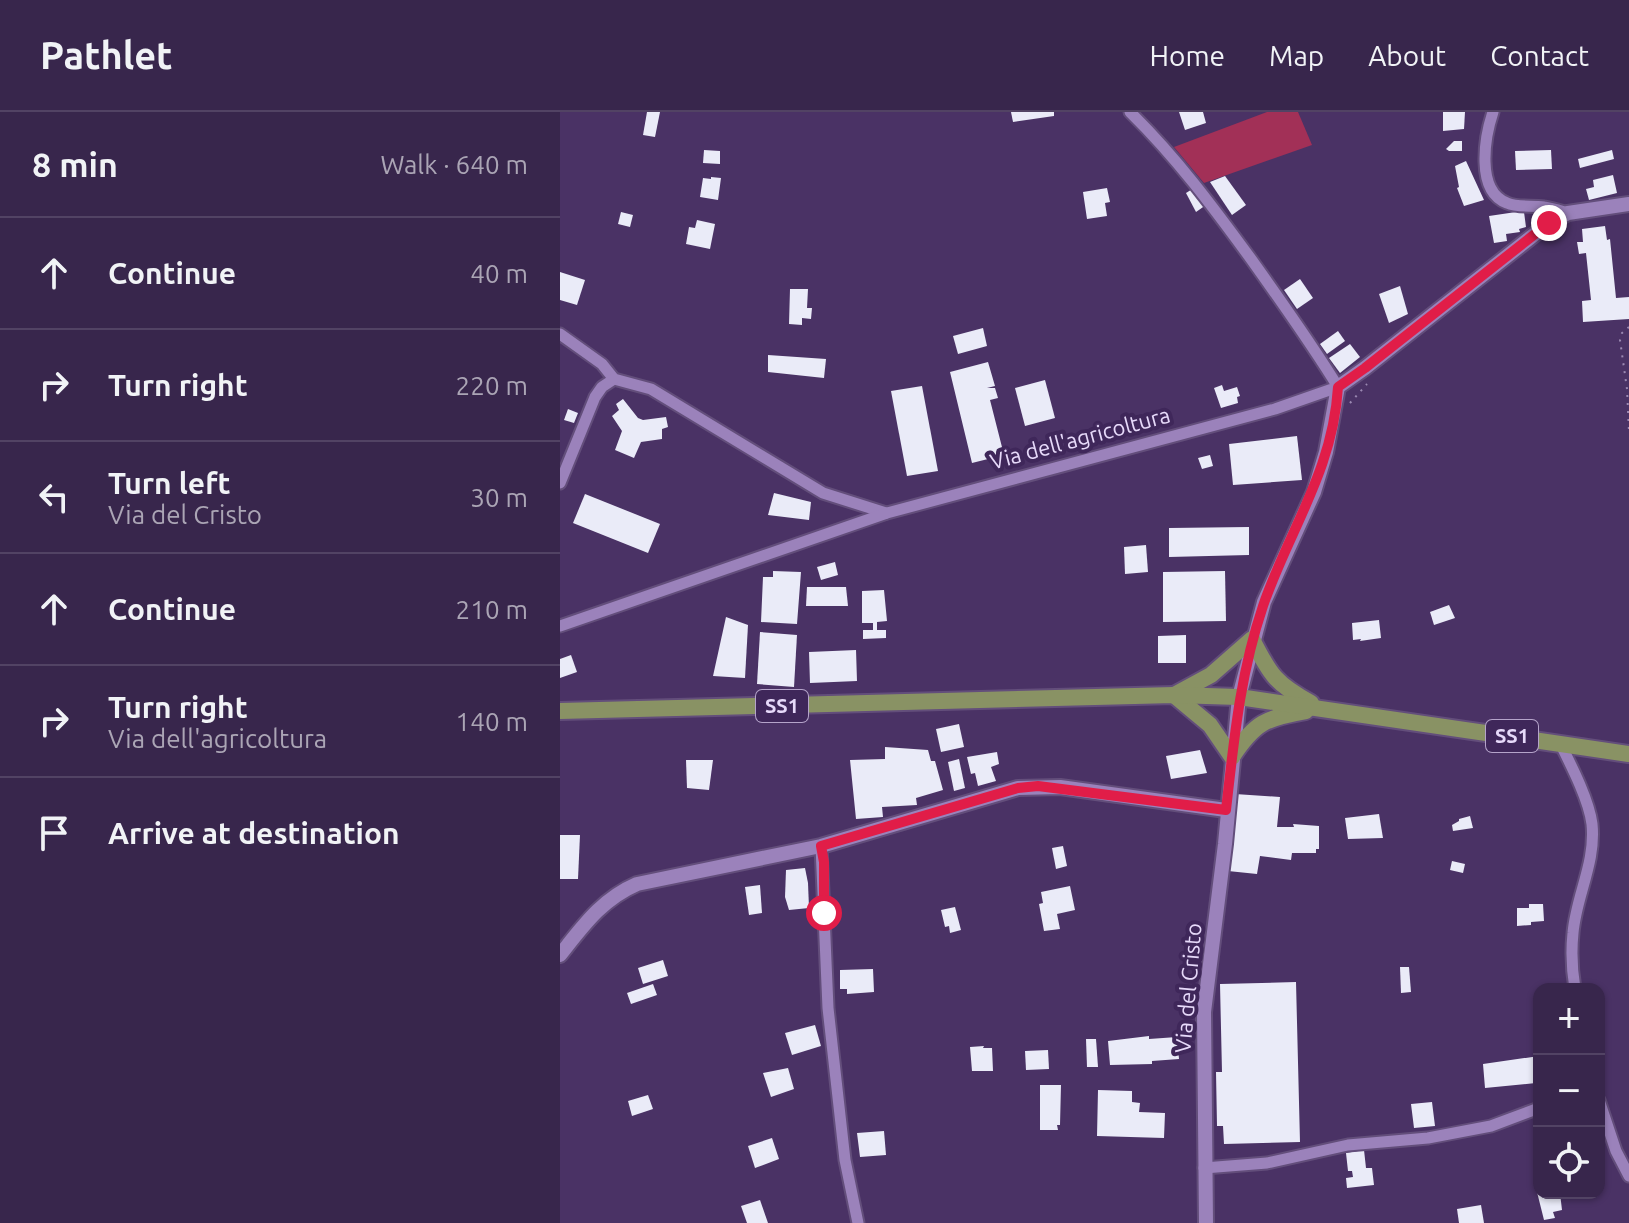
<!DOCTYPE html>
<meta charset="utf-8">
<style>
:root{--surface:#38264c;--page:#433256;--text:#f1f3f6;--muted:#aba5b5;--line:#524364}
body{margin:0;font-family:Ubuntu,sans-serif;background:var(--page);color:var(--text)}
.controls{position:absolute;right:24px;bottom:24px;display:grid;overflow:hidden;border-radius:16px;box-shadow:0 2px 6px #0004}
.controls button{width:72px;height:72px;display:grid;place-items:center;padding:0;border:0;border-bottom:2px solid var(--line);background:var(--surface);color:var(--text);font:40px sans-serif}
.stop{position:absolute;width:24px;height:24px;margin:-18px;border:6px solid #e11d48;border-radius:50%;background:#fff}
.stop.end{background:#e11d48;border-color:#fff;box-shadow:0 2px 8px #0008}
.list{margin:0;padding:0;list-style:none}
h2{display:flex;justify-content:space-between;align-items:center;height:104px;margin:0;padding:0 32px;font-size:34px}
h2 small{font-size:26px;font-weight:400;color:var(--muted)}
.list li{display:grid;grid-template-columns:52px 1fr auto;gap:24px;align-items:center;box-sizing:border-box;height:112px;padding:0 32px;border-top:2px solid var(--line)}
.list b{display:block;font-size:30px;white-space:nowrap}
.list p{margin:0;font-size:26px;white-space:nowrap;color:var(--muted)}
.list em{font-size:26px;font-style:normal;color:var(--muted)}
.icon{flex:none;width:44px;height:44px;fill:none;stroke:currentColor;stroke-width:2;stroke-linecap:round;stroke-linejoin:round}
.map{position:relative;flex:none;width:1069px;height:1111px;overflow:hidden}
header{display:flex;align-items:center;gap:48px;box-sizing:border-box;height:112px;padding:0 40px;background:var(--surface);border-bottom:2px solid var(--line)}
header strong{font-size:38px}
nav{display:flex;gap:44px;margin-inline-start:auto;font-size:28px}
main{display:flex}
aside{flex:1;background:var(--surface)}
.map>svg:first-child{display:block}
.green{fill:#a23057}
.building{fill:#eaebf8}
.lines{fill:none;stroke-linecap:round;stroke-linejoin:round}
.minor-casing{stroke:#634e7b;stroke-width:15}
.tertiary-casing{stroke:#634e7b;stroke-width:18}
.primary-casing{stroke:#634e7b;stroke-width:20}
.path{stroke:#9b89b2;stroke-width:2;stroke-dasharray:2 6;stroke-linecap:butt}
.minor{stroke:#9b82bb;stroke-width:11}
.tertiary{stroke:#9b82bb;stroke-width:14}
.primary{stroke:#899264;stroke-width:16}
.route{stroke:#e11d48;stroke-width:10}
.labels{text-anchor:middle;stroke-width:8;stroke-linejoin:round;paint-order:stroke}
.shield{fill:#3f275a;stroke:#b5a4ca;stroke-width:2}
.shield-label{font-size:20px;font-weight:bold;fill:#e7dafa}
.street-label{font-size:22px;fill:#e7dafa;stroke:#3f275a}
</style>
<header>
<strong>Pathlet</strong>
<nav><a>Home</a><a>Map</a><a>About</a><a>Contact</a></nav>
</header>
<main>
<aside>
<h2>8 min<small>Walk · 640 m</small></h2>
<ul class="list">
<li><svg class="icon" aria-label="ahead" viewBox="0 0 24 24"><path d="M12 20V5M6 11l6-6 6 6"/></svg><div><b>Continue</b></div><em>40 m</em></li>
<li><svg class="icon" aria-label="right" viewBox="0 0 24 24"><path d="M7 20v-9h11M14 6l5 5-5 5"/></svg><div><b>Turn right</b></div><em>220 m</em></li>
<li><svg class="icon" aria-label="left" viewBox="0 0 24 24"><path d="M17 20v-9H6M10 6l-5 5 5 5"/></svg><div><b>Turn left</b><p>Via del Cristo</p></div><em>30 m</em></li>
<li><svg class="icon" aria-label="ahead" viewBox="0 0 24 24"><path d="M12 20V5M6 11l6-6 6 6"/></svg><div><b>Continue</b></div><em>210 m</em></li>
<li><svg class="icon" aria-label="right" viewBox="0 0 24 24"><path d="M7 20v-9h11M14 6l5 5-5 5"/></svg><div><b>Turn right</b><p>Via dell'agricoltura</p></div><em>140 m</em></li>
<li><svg class="icon" aria-label="arrive" viewBox="0 0 24 24"><path d="M6 21V4h12l-3 4 3 4H6"/></svg><div><b>Arrive at destination</b></div></li>
</ul>
</aside>
<div class="map">
<svg width="1069" height="1111" viewBox="0 0 1069 1111">
<rect width="100%" height="100%" fill="#4a3265"/>
<polygon class="green" points="707,0 738,0 752,33 644,71 614,35"/>
<g class="building">
<polygon points="87,0 100,0 95,25 83,23"/>
<polygon points="451,0 494,0 494,4 453,10"/>
<polygon points="619,0 643,0 646,11 625,18"/>
<polygon points="883,0 905,0 904,17 883,19"/>
<polygon points="894,29 902,29 902,39 889,39 886,37"/>
<polygon points="144,38 160,39 160,52 143,51"/>
<polygon points="991,38 992,57 956,58 955,39"/>
<polygon points="1052,38 1054,47 1020,56 1018,47"/>
<polygon points="906,49 924,88 904,94 897,76 899,75 895,54"/>
<polygon points="1053,63 1057,81 1029,88 1026,77 1034,75 1033,68"/>
<polygon points="665,64 686,93 672,103 650,70"/>
<polygon points="151,65 161,66 158,88 140,85 143,66 151,67"/>
<polygon points="547,76 550,90 545,91 547,104 527,107 523,80"/>
<polygon points="634,76 646,93 636,100 626,81"/>
<polygon points="61,100 73,103 70,115 58,112"/>
<polygon points="956,100 964,100 966,115 959,117 960,120 946,122 947,129 934,131 929,104"/>
<polygon points="137,108 155,112 150,137 126,132 129,115 135,116"/>
<polygon points="1045,114 1047,128 1050,127 1056,186 1069,185 1069,207 1023,210 1022,189 1031,188 1026,141 1019,142 1017,130 1023,130 1022,117"/>
<polygon points="0,160 25,168 17,193 0,188"/>
<polygon points="740,167 753,186 737,197 724,178"/>
<polygon points="840,174 848,202 829,211 819,182"/>
<polygon points="230,177 248,177 247,196 252,196 251,207 242,206 242,213 229,212"/>
<polygon points="423,216 427,234 398,242 393,224"/>
<polygon points="778,219 785,229 767,242 760,232"/>
<polygon points="790,232 800,245 780,261 769,246"/>
<polygon points="208,243 266,247 264,266 208,260"/>
<polygon points="428,250 435,274 427,276 435,276 438,286 430,288 444,343 412,351 390,260"/>
<polygon points="485,268 495,306 465,314 455,276"/>
<polygon points="662,273 664,279 677,275 680,284 677,285 678,291 661,296 654,276"/>
<polygon points="362,274 378,359 347,364 331,279"/>
<polygon points="63,287 78,306 83,308 106,305 108,315 102,317 102,327 81,330 74,346 55,338 62,319 52,304 59,298 56,292"/>
<polygon points="8,297 18,301 14,311 4,308"/>
<polygon points="737,324 742,368 673,373 669,332"/>
<polygon points="650,343 653,354 642,357 638,346"/>
<polygon points="214,381 251,390 249,408 208,403"/>
<polygon points="25,382 100,412 88,441 13,411"/>
<polygon points="689,415 689,443 609,445 609,416"/>
<polygon points="586,433 588,460 565,462 564,435"/>
<polygon points="275,450 278,463 261,468 257,455"/>
<polygon points="213,459 241,460 237,512 201,510 203,465 213,465"/>
<polygon points="665,459 666,509 603,510 603,460"/>
<polygon points="247,475 286,475 288,494 246,494"/>
<polygon points="324,478 327,509 317,510 317,518 326,518 326,526 303,527 303,518 313,518 313,511 302,511 302,479"/>
<polygon points="889,493 895,506 874,513 870,500"/>
<polygon points="166,505 188,513 185,566 153,564"/>
<polygon points="819,508 821,526 800,529 801,527 793,528 792,511"/>
<polygon points="200,520 237,523 234,575 197,572"/>
<polygon points="626,523 626,551 598,551 598,524"/>
<polygon points="296,538 297,569 250,571 249,540"/>
<polygon points="11,543 17,560 0,566 0,547"/>
<polygon points="399,612 404,635 381,640 376,617"/>
<polygon points="325,635 368,638 371,649 375,649 383,678 356,686 357,693 322,695 323,705 296,707 290,648 325,647"/>
<polygon points="640,638 647,661 611,667 606,644"/>
<polygon points="437,640 439,652 431,655 436,669 418,674 415,661 411,662 407,645"/>
<polygon points="399,647 405,676 394,679 388,650"/>
<polygon points="126,648 153,648 149,678 127,676"/>
<polygon points="675,682 720,685 717,715 734,715 733,712 759,714 759,737 756,737 756,741 732,741 731,748 700,744 697,762 668,759"/>
<polygon points="819,702 823,726 788,727 785,706"/>
<polygon points="910,704 913,716 893,719 892,713 899,709 899,707"/>
<polygon points="0,723 20,723 18,767 0,767"/>
<polygon points="503,734 507,754 496,757 492,736"/>
<polygon points="892,749 905,752 903,761 890,758"/>
<polygon points="245,756 248,771 249,796 229,798 225,785 226,758"/>
<polygon points="200,773 202,801 189,803 185,775"/>
<polygon points="510,774 515,798 497,802 500,817 484,819 479,792 483,791 481,780"/>
<polygon points="969,792 983,792 984,809 971,810 971,813 957,814 957,796 969,796"/>
<polygon points="395,795 401,818 390,821 389,814 385,815 381,798"/>
<polygon points="103,848 108,864 83,872 78,856"/>
<polygon points="840,855 849,855 851,880 841,881"/>
<polygon points="313,857 314,880 287,882 287,877 280,877 280,858"/>
<polygon points="736,870 740,1030 664,1032 663,1014 657,1014 656,960 662,960 660,872"/>
<polygon points="93,872 97,883 71,892 67,881"/>
<polygon points="255,913 261,934 232,943 225,921"/>
<polygon points="589,924 589,927 617,925 619,947 592,949 592,952 550,953 548,929"/>
<polygon points="526,927 536,927 538,955 527,955"/>
<polygon points="424,934 423,936 432,936 433,959 412,959 410,935"/>
<polygon points="488,938 489,957 466,958 465,939"/>
<polygon points="979,944 979,956 974,957 976,971 925,976 923,952"/>
<polygon points="228,956 234,977 211,985 203,961"/>
<polygon points="480,973 501,973 500,1013 497,1013 498,1018 480,1018"/>
<polygon points="538,978 572,979 572,990 580,991 579,1000 605,1001 604,1026 537,1024"/>
<polygon points="88,983 93,997 72,1004 68,989"/>
<polygon points="872,990 875,1014 854,1016 851,992"/>
<polygon points="324,1019 326,1043 300,1045 297,1021"/>
<polygon points="212,1026 219,1047 195,1056 188,1034"/>
<polygon points="804,1038 806,1056 812,1056 814,1073 787,1076 786,1066 793,1065 792,1059 788,1059 786,1041"/>
<polygon points="975,1072 979,1072 979,1081 1000,1081 1002,1098 993,1100 995,1106 984,1108"/>
<polygon points="200,1088 208,1111 187,1111 181,1094"/>
<polygon points="921,1093 924,1111 899,1111 897,1097"/>
</g>
<g class="lines">
<g class="minor-casing">
<g id="minor">
<path d="M933 0C925 24 915 79 947 91 958 96 972 93 984 95 992 96 1001 99 1008 101"/>
<polyline points="0,222 42,252 54,267 91,277 263,381 326,401"/>
<polyline points="0,371 35,285 42,275 54,267"/>
<path d="M0 514 327 401 715 297 778 275C751 231 721 189 691 147 653 95 616 45 570 0"/>
<path d="M1000 631C1011 653 1029 688 1032 712 1036 751 1016 784 1013 821 1011 840 1012 859 1015 877"/>
<polyline points="261,734 268,896 285,1048 298,1111"/>
<polyline points="1039,988 1056,1039 1069,1064"/>
<polyline points="644,1056 707,1051 788,1033 868,1026 931,1014 979,996"/>
</g>
</g>
<g class="tertiary-casing">
<g id="tertiary">
<path d="M0 843C23 814 42 787 77 772L261 734 458 676 500 675 666 698"/>
<polyline points="646,1111 644,900 665,732 679,585 704,490 754,380 766,340 778,275 805,256 989,111 1008,101 1069,92"/>
</g>
</g>
<g class="primary-casing">
<g id="primary">
<path d="M616 582 651 563 692 527C710 563 716 572 751 591"/>
<path d="M614 583 650 613 672 645C695 610 706 606 746 599"/>
<polyline points="0,599 614,583 679,585 1069,642"/>
</g>
</g>
<g class="path">
<polyline points="1069,215 1062,221 1060,228 1067,277 1069,320"/>
<polyline points="790,291 807,272"/>
</g>
<use href="#minor" class="minor"/>
<use href="#tertiary" class="tertiary"/>
<use href="#primary" class="primary"/>
</g>
<g class="lines">
<path class="route" d="M264 801V750L261 734 458 676 478 674 666 698C674 628 680 562 703 494 729 418 773 359 778 275L805 256 989 111"/>
</g>
<g class="labels">
<g class="shield">
<rect x="196" y="578" width="52" height="32" rx="6"/>
<rect x="926" y="608" width="52" height="32" rx="6"/>
</g>
<g class="shield-label">
<text x="222" y="601">SS1</text>
<text x="952" y="631">SS1</text>
</g>
<g class="street-label">
<text transform="translate(520 326) rotate(-15)" y="8">Via dell'agricoltura</text>
<text transform="translate(628 876) rotate(-85)" y="8">Via del Cristo</text>
</g>
</g>
</svg>
<div class="controls">
<button>+</button>
<button>−</button>
<button><svg class="icon" aria-label="locate" viewBox="0 0 24 24"><circle cx="12" cy="12" r="6"/><path d="M12 2v4M12 18v4M2 12h4M18 12h4"/></svg></button>
</div>
<div class="stop" style="left:264px;top:801px"></div>
<div class="stop end" style="left:989px;top:111px"></div>
</div>
</main>
